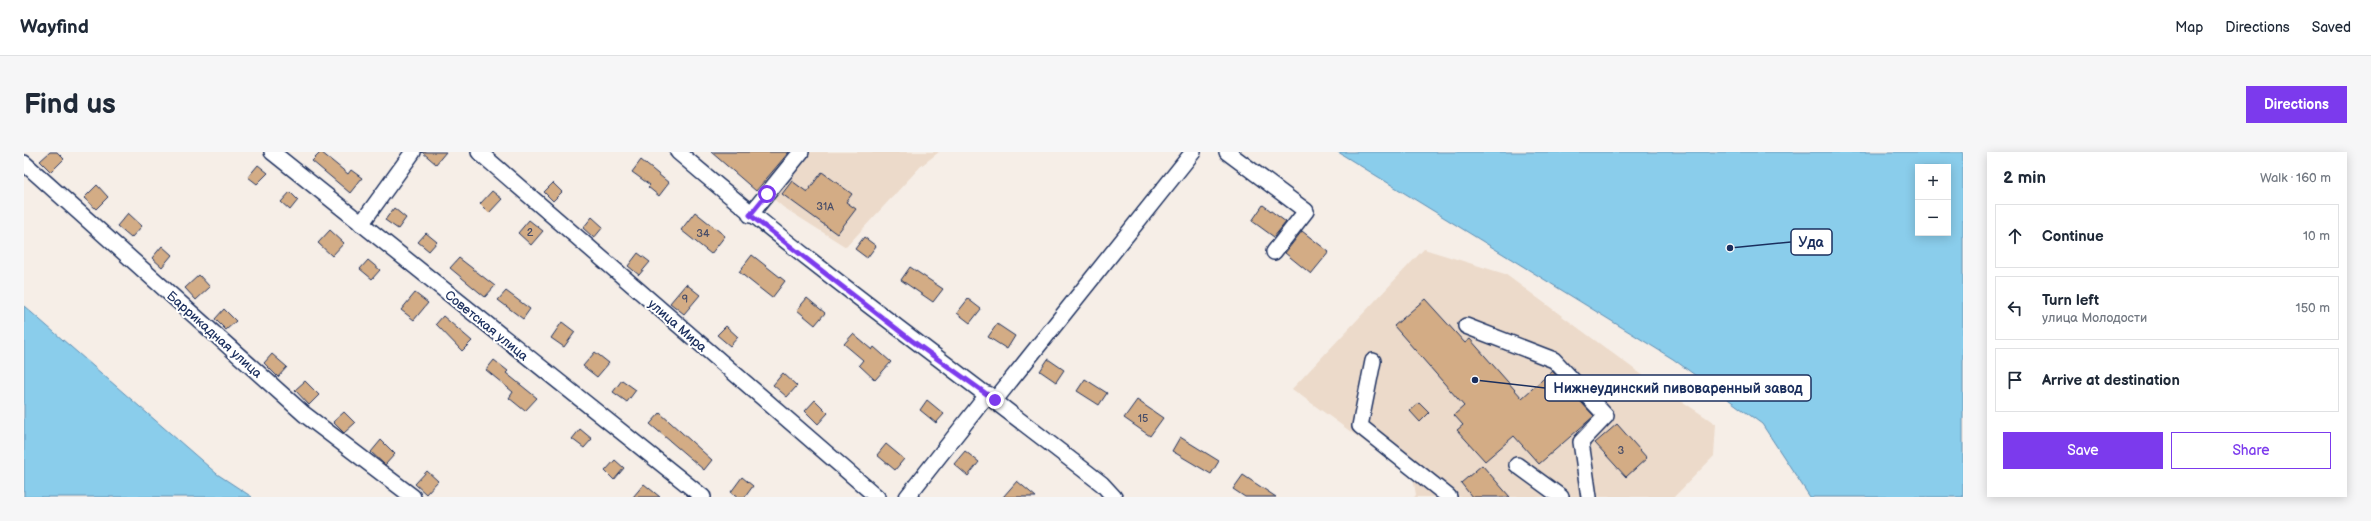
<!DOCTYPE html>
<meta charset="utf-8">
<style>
:root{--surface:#fff;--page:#f6f6f7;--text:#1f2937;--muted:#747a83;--line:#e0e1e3;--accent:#7c3aed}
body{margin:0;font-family:"Balsamiq Sans",sans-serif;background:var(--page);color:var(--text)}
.controls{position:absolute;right:12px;top:12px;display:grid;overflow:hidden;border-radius:0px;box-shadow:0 2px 10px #0003}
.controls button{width:36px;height:36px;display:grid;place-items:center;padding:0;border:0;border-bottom:1px solid var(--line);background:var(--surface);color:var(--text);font:20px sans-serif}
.stop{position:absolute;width:12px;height:12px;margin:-9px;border:3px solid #7c3aed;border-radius:50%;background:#fff}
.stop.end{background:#7c3aed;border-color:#fff;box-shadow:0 1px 4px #0008}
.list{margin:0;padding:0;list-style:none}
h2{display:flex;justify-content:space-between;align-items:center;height:52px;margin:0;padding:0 16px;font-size:17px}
h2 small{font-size:13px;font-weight:400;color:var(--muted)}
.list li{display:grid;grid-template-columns:26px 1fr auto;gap:12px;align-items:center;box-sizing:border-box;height:64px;margin:0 8px 8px;padding:0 8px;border:1px solid var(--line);border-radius:0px}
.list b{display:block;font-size:15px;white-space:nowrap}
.list p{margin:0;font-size:13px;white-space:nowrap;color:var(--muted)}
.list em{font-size:13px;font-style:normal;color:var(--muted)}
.actions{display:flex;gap:8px;padding:12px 16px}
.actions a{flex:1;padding:9px 0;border:1px solid var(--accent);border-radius:0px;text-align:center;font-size:14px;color:var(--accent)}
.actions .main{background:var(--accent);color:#fff}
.icon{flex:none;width:22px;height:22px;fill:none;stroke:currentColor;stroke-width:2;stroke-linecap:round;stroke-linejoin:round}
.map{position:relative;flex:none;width:1939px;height:345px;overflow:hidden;border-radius:0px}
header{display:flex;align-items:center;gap:24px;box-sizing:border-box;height:56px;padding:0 20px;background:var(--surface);border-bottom:1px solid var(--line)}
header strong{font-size:19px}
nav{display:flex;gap:22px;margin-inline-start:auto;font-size:14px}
.intro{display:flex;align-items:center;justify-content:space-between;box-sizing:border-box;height:96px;padding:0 24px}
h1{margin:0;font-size:28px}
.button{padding:10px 18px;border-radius:0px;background:var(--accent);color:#fff;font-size:14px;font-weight:700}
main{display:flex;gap:24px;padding:0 24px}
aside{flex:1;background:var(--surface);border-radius:0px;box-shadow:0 2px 10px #0003}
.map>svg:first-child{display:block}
.built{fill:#ecdaca}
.water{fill:#8acdeb;stroke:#5e8eb3;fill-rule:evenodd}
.building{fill:#d3ac85;stroke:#1b2f5e}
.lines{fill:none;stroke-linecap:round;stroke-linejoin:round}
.minor-casing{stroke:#1b2f5e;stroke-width:18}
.minor{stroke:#fff;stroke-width:15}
.route{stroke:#7c3aed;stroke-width:5}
.labels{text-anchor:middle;stroke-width:4;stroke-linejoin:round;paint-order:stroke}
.number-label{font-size:11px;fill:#494e68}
.street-label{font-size:13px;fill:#1b2f5e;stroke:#fff}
.leader{fill:none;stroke:#1b2f5e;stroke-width:1.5}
.callout-dot{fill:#1b2f5e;stroke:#fff;stroke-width:1.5}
.callout{fill:#fff;stroke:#1b2f5e;stroke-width:1.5}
.callout-label{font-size:14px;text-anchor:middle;font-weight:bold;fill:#1b2f5e}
</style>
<header>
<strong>Wayfind</strong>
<nav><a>Map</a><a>Directions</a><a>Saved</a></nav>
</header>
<div class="intro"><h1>Find us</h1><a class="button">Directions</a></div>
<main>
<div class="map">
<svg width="1939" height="345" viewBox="0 0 1939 345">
<rect width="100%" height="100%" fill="#f6eee7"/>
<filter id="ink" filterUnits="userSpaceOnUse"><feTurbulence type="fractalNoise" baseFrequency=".025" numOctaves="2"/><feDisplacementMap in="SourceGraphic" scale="8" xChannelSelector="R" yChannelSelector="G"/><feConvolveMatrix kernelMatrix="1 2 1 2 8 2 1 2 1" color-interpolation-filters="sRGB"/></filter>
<g filter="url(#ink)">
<g class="built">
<polygon points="694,0 915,0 897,14 822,95 759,55"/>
<polygon points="1400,97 1481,122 1614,220 1692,272 1690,304 1650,345 1390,345 1392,343 1389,325 1268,237"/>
</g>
<g class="water">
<path d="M1314 0H1939V345H1786L1738 272 1649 207ZM1894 15H1924V81H1894Z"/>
<polygon points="0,154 193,322 228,345 0,345"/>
</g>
<g class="building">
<polygon points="26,0 33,0 40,7 27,20 16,9"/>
<polygon points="297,0 324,22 327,18 338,26 326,41 288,9"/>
<polygon points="398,0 422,0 412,12"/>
<polygon points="687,0 765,0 732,39"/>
<polygon points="617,8 645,31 635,44 624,35 626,33 608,20"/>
<polygon points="234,13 244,21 233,32 224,25"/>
<polygon points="798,20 828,42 822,50 832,57 813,82 758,42 768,29 783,40"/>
<polygon points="529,31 538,40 529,49 520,40"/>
<polygon points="73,33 84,45 72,57 60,46"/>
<polygon points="468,39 478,47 465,61 456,52"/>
<polygon points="266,40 274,48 266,58 257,50"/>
<polygon points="1239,53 1262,70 1250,85 1228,69"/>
<polygon points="370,56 382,66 374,77 361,68"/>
<polygon points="671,60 701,84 687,102 657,78"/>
<polygon points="104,61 118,74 107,86 93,74"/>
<polygon points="568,65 579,75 570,86 559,76"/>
<polygon points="505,68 519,79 507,93 494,81"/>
<polygon points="306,78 320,91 308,104 294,91"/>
<polygon points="1278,79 1305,100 1287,122 1261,101"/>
<polygon points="402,81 413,90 405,99 394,90"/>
<polygon points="840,85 852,94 843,106 831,97"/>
<polygon points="138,94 148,103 138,115 128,106"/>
<polygon points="614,101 626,110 615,123 604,114"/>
<polygon points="728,103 761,129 748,146 715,120"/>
<polygon points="435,106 471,134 461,145 426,116"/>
<polygon points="344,108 356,118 348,127 336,117"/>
<polygon points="886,115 919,137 909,150 877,128"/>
<polygon points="175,123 186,135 172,148 161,136"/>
<polygon points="662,132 676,143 660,162 646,151"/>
<polygon points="482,139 506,157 499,167 474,148"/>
<polygon points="391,141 404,151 390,168 377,158"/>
<polygon points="783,146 801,161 791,173 773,158"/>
<polygon points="944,147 957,157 946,171 933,161"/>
<polygon points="1401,147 1441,191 1446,187 1498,246 1528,219 1570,264 1515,312 1490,284 1461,309 1433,278 1439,273 1430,263 1440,254 1370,174"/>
<polygon points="200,157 212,169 202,178 191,167"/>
<polygon points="419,164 448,189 438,199 412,172"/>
<polygon points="538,170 551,180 540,195 527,186"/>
<polygon points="973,172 991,184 983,197 964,185"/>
<polygon points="702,174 714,185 706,194 693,183"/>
<polygon points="829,182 848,198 850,195 867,210 851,228 835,213 839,208 820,192"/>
<polygon points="571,200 585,211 573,225 559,214"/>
<polygon points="248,202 263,215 254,225 240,211"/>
<polygon points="1024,207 1040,218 1032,230 1016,219"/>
<polygon points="470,208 484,219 482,221 513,246 501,259 485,246 489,240 462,218"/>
<polygon points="759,221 773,234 763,245 749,233"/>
<polygon points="1061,227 1083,241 1075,253 1053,239"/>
<polygon points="598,228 612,238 603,250 589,240"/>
<polygon points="281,229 295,243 285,253 271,238"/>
<polygon points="791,248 804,261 794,272 781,259"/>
<polygon points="903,248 920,262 912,271 896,258"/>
<polygon points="1113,248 1139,266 1126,284 1100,266"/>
<polygon points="1395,251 1405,261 1396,270 1386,259"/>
<polygon points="320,260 331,271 320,281 309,270"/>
<polygon points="636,261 688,308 680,318 626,272"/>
<polygon points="1593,272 1623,306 1602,325 1571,291"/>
<polygon points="556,277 568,287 560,296 548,287"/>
<polygon points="1156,285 1195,309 1187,322 1148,299"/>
<polygon points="357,288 371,302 361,313 347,300"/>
<polygon points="862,292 880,307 871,318 853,303"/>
<polygon points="941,299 955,310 944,324 930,312"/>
<polygon points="591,308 600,316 590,328 581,319"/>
<polygon points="1458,313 1486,345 1448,345 1437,331"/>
<polygon points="403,319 414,329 402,342 391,332"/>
<polygon points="1219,323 1252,345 1221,345 1209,337"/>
<polygon points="718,325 729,334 721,345 714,345 707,340"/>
<polygon points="993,329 1012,345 979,345"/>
<polygon points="620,332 636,345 609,345"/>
</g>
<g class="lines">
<g class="minor-casing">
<g id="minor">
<polyline points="248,0 679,345"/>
<polyline points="455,0 853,345"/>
<path d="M654 0C790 117 937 221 1078 332L1090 345"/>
<polyline points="1203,0 1282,59 1250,100"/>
<polyline points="0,11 280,262 389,345"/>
<polyline points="726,63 777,0"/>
<polyline points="337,72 389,0"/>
<polyline points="1442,174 1530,208 1582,264 1557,290 1565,345"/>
<polyline points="1349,209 1336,274 1425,345"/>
<polyline points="971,248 1169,0"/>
<polyline points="1493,313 1537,345"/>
<polyline points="883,345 964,242"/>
</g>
</g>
<use href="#minor" class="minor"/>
</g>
</g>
<g class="lines" filter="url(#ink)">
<polyline class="route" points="743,42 726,63 887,188 971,248"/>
</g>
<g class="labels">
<g class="number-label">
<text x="801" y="58">31А</text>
<text x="506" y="84">2</text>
<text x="679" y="85">34</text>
<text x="661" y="151">9</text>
<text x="1119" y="270">15</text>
<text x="1597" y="302">3</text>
</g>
<g class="street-label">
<text transform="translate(463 173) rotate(39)" y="5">Советская улица</text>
<text transform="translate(654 173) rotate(41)" y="5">улица Мира</text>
<text transform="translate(191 182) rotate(42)" y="5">Баррикадная улица</text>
</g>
</g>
<path class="leader" d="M1706 96L1767 90M1451 228L1521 236"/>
<g class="callout-dot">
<circle cx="1706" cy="96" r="4"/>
<circle cx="1451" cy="228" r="4"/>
</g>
<g class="callout">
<rect x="1767" y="77" width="41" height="26" rx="4"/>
<rect x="1521" y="223" width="266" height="26" rx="4"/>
</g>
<g class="callout-label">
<text x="1787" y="95">Уда</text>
<text x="1654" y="241">Нижнеудинский пивоваренный завод</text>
</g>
</svg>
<div class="controls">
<button>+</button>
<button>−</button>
</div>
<div class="stop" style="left:743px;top:42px"></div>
<div class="stop end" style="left:971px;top:248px"></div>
</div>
<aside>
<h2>2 min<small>Walk · 160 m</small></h2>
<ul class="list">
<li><svg class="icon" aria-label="ahead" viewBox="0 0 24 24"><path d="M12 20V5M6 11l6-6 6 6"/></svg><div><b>Continue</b></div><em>10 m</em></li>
<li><svg class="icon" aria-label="left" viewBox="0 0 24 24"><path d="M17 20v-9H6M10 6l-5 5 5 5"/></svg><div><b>Turn left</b><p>улица Молодости</p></div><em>150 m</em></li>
<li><svg class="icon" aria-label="arrive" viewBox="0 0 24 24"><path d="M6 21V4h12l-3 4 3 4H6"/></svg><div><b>Arrive at destination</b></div></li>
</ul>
<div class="actions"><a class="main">Save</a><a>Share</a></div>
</aside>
</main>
